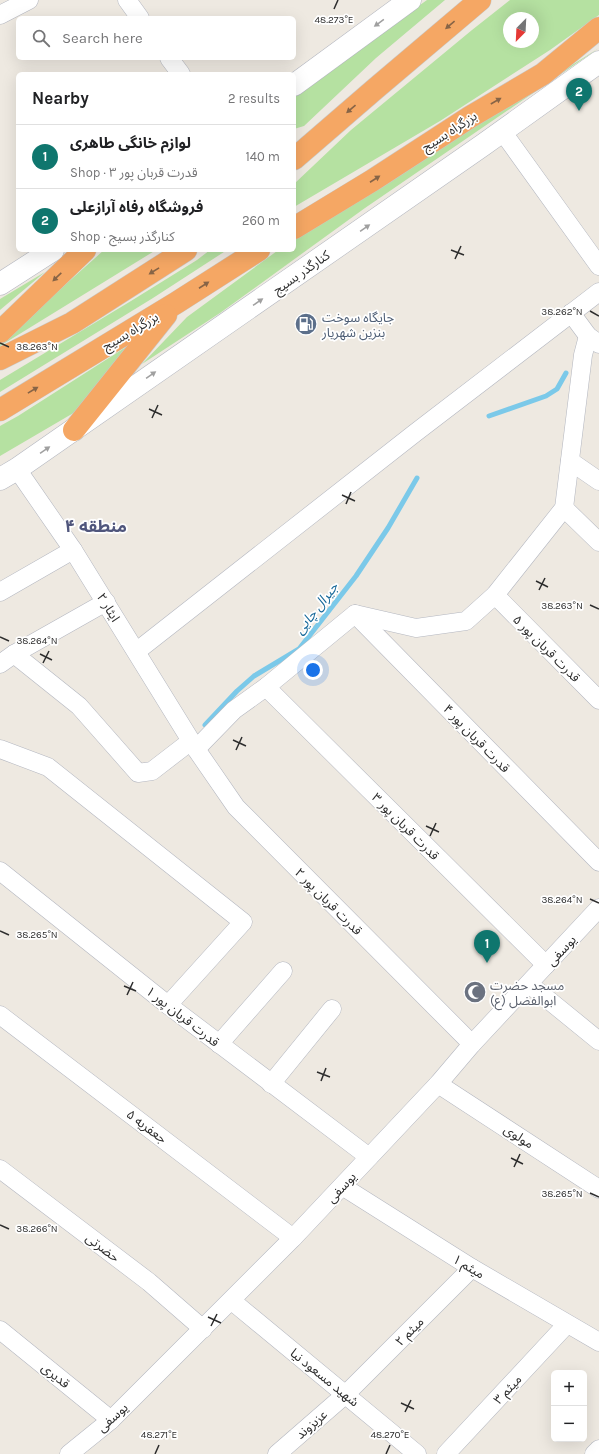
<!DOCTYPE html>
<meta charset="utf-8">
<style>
:root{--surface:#fff;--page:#f6f6f6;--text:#202124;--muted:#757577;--line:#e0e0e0;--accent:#0f766e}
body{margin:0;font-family:Karla,"Noto Sans Arabic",sans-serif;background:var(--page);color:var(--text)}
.controls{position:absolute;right:12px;bottom:12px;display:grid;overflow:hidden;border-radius:6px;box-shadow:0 4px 16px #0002}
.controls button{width:36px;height:36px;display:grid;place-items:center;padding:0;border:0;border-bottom:1px solid var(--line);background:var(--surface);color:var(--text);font:20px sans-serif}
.compass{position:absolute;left:503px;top:12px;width:36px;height:36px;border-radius:50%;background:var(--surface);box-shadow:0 4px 16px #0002;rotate:204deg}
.you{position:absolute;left:313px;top:670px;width:14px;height:14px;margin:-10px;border:3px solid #fff;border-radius:50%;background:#1a73e8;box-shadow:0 0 0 6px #1a73e833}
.badge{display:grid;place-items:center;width:26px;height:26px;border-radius:50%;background:var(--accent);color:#fff;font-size:13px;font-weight:700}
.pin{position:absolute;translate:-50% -33px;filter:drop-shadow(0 1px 2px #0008)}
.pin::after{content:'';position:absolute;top:21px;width:14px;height:12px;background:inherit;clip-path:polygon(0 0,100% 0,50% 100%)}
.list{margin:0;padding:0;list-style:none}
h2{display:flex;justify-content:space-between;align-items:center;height:52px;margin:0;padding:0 16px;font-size:17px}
h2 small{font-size:13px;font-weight:400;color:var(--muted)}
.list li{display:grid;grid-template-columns:26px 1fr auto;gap:12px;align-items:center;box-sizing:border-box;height:64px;padding:0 16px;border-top:1px solid var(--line)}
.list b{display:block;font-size:15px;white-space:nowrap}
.list p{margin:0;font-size:13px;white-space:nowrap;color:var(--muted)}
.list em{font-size:13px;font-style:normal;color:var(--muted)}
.icon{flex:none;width:22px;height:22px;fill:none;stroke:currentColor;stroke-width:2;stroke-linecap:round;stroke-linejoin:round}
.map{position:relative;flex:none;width:599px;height:1454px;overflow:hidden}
.search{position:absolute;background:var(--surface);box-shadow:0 4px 16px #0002;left:16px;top:16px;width:280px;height:44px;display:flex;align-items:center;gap:10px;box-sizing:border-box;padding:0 14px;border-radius:6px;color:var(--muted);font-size:15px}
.panel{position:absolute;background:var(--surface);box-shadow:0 4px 16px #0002;left:16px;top:72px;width:280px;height:180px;border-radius:6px}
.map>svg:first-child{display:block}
.green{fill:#b5e1a1;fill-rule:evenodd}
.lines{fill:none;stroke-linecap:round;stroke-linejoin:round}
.stream{stroke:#7bc9e9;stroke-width:5}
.street-casing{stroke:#b4b7c0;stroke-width:19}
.secondary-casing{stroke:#b4b7c0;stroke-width:23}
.highway-casing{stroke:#c8c8c8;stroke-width:23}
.street{stroke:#fff;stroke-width:18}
.secondary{stroke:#fff;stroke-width:22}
.highway{stroke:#f5a764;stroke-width:22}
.oneway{fill:#a0a0a0}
.oneway2{fill:#876446}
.ticks{fill:none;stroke:#2d2d2d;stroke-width:1.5}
.labels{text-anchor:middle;stroke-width:3.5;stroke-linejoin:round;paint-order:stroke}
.street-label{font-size:13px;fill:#2d2d2d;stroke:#fff}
.service-label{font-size:13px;fill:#4e5e75;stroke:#fff;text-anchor:start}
.worship-label{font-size:13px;fill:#5b616d;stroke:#fff;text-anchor:start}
.water-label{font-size:14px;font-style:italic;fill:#166899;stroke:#fff}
.district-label{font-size:17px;font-weight:bold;fill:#50567c;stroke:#fff}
.ticks-label{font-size:10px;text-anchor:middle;fill:#2d2d2d;stroke:#fff;stroke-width:3.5;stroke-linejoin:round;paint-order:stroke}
</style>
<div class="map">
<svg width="599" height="1454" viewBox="0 0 599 1454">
<rect width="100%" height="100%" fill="#eee9e1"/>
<g class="green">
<polygon points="427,0 445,0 376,58 304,126 294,129 294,95"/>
<path d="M510 0H599V15L550 50 440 121 294 207V184L351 130 472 30ZM509 18H533V42H509Z"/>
<polygon points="599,48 365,208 220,313 142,364 187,317 277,251 294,250 294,240"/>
<polygon points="104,250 156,250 0,346 0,343"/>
<polygon points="210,250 227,250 153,298 0,392 0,380 131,301 197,260"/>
<polygon points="45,272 0,310 0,299"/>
<polygon points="126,347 82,408 0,456 0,426 18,416"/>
</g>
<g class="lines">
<g class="stream">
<polyline points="489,416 546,396 557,389 566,373"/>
<polyline points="205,725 237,691 254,676 299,649 356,576 388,528 417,478"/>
</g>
<g class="street-casing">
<g id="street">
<polyline points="127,0 140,18"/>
<polyline points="0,15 29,0"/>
<polyline points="169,58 181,74"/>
<polyline points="502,131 599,266"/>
<polyline points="571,313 588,336 599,344"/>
<polyline points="570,461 599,481"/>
<polyline points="17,469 73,550 196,749 236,807 472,1044"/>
<polyline points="564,508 599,542"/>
<polyline points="0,592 73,550"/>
<polyline points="495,595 599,700"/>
<polyline points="355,614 599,862"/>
<polyline points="137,651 415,433 599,292"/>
<polyline points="14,654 79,706 138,773 152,771 191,741"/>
<polyline points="0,664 14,654 106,602"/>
<polyline points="266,687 546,965"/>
<polyline points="0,749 48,767 243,922 168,1005"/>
<polyline points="196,749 234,710 266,687 355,614 416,628 466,621 495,595 564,508 583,355 588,336"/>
<polyline points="0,871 168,1005 369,1157"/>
<polyline points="529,984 599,1041"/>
<polyline points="0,1015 293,1238"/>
<polyline points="219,1044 283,971"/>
<polyline points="271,1084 332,1009"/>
<polyline points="438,1084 599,1189"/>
<polyline points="0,1169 149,1282 203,1329"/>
<polyline points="342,1186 472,1268 599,1342"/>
<polyline points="232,1301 417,1454"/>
<polyline points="0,1330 111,1420"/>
<polyline points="69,1454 111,1420 293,1238 438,1084 472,1044 599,908"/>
<polyline points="277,1454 346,1394 472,1268"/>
<polyline points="446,1454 567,1324"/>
<polyline points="594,1454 599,1449"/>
</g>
</g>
<g class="secondary-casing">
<g id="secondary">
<polyline points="294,85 410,0"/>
<polyline points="0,284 53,250"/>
<polyline points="0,479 17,469 483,145 599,62"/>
</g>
</g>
<g class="highway-casing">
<g id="highway">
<polyline points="294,159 375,89 480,0"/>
<polyline points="294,228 373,180 470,117 543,74 599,28"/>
<polyline points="0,332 85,250"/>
<polyline points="0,359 72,323 186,250"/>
<polyline points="0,410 176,303 259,250"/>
<polyline points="74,430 166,315"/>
</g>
</g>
<use href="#street" class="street"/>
<use href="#secondary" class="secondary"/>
<use href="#highway" class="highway"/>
</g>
<defs><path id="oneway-solid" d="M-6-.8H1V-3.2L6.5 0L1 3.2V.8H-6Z"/></defs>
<g class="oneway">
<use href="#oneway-solid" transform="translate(379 23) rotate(144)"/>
<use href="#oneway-solid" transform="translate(365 228) rotate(-35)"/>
<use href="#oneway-solid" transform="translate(258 302) rotate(-34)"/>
<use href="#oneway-solid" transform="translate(151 375) rotate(-35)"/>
<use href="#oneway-solid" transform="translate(45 450) rotate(-34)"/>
</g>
<g class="oneway2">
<use href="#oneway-solid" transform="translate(450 25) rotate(140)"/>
<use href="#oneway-solid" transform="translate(496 101) rotate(-30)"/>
<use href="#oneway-solid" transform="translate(351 109) rotate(139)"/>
<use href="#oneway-solid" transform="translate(375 179) rotate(-33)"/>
<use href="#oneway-solid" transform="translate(154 271) rotate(148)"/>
<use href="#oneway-solid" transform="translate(57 277) rotate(136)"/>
<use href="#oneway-solid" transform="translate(204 285) rotate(-33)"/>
<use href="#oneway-solid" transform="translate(33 390) rotate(-31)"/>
</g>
<path class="ticks" d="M334 9 338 0M451 250 464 255M455 259 461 246M590 311 599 316M0 343 9 347M149 409 162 415M152 418 158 405M342 495 355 501M346 504 351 492M536 581 548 587M539 590 545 578M590 605 599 609M0 637 9 641M40 654 52 660M43 663 49 651M233 740 246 746M236 750 242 737M426 826 439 832M430 836 436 823M590 899 599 903M0 931 9 935M124 986 136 991M127 995 133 982M317 1072 330 1077M321 1081 326 1068M511 1158 523 1164M514 1167 520 1154M590 1193 599 1197M0 1225 9 1229M208 1317 221 1323M211 1326 217 1314M401 1403 414 1409M405 1412 411 1400M155 1454 159 1445M386 1454 390 1445"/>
<defs>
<g id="fuel-disc" transform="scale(1.15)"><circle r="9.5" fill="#5c6f8a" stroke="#fff"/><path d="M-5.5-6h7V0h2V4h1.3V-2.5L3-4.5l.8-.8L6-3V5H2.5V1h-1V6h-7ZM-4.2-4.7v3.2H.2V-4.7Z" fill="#fff"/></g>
<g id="mosque-disc" transform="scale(1.15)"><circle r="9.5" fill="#6b7280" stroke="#fff"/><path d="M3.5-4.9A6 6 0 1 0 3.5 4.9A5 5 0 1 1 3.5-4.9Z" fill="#fff"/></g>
</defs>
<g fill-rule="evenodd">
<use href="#fuel-disc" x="306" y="324"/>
<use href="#mosque-disc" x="475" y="992"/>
</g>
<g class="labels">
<g class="street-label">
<text transform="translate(449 131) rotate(-33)" y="5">بزرگراه بسیج</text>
<text transform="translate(301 272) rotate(-35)" y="5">کنارگذر بسیج</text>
<text transform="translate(130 331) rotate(-31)" y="5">بزرگراه بسیج</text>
<text transform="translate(109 607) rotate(58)" y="5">ایثار ۲</text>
<text transform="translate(547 648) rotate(45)" y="5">قدرت قربان پور ۵</text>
<text transform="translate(477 738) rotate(46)" y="5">قدرت قربان پور ۴</text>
<text transform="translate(406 826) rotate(45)" y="5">قدرت قربان پور ۳</text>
<text transform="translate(329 901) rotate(45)" y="5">قدرت قربان پور ۲</text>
<text transform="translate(561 950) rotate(-47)" y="5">یوسفی</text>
<text transform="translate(183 1016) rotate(38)" y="5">قدرت قربان پور ۱</text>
<text transform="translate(147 1126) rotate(37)" y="5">جعفریه ۵</text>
<text transform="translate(519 1136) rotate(33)" y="5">مولوی</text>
<text transform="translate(341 1187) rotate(-47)" y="5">یوسفی</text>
<text transform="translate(103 1247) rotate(37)" y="5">حضرتی</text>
<text transform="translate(469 1266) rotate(31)" y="5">میثم ۱</text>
<text transform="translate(409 1331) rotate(-45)" y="5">میثم ۲</text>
<text transform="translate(56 1375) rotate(39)" y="5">قدیری</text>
<text transform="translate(325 1377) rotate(39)" y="5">شهید مسعود نیا</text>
<text transform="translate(507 1389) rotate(-47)" y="5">میثم ۳</text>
<text transform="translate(112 1417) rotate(-42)" y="5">یوسفی</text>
<text transform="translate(311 1424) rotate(-41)" y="5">عزیزوند</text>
</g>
<g class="service-label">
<text x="322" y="322">جایگاه سوخت<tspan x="322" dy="15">بنزین شهریار</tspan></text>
</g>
<g class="worship-label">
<text x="490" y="990">مسجد حضرت<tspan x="490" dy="15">ابوالفضل (ع)</tspan></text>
</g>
<g class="water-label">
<text transform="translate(316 608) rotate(-52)" y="5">جیرال چایی</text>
</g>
<g class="district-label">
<text x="96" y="532">منطقه ۴</text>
</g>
</g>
<g class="ticks-label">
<text x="334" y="23">48.273°E</text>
<text x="562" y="315">38.262°N</text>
<text x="37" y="350">38.263°N</text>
<text x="562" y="609">38.263°N</text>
<text x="37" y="644">38.264°N</text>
<text x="562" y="903">38.264°N</text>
<text x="37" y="938">38.265°N</text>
<text x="562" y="1197">38.265°N</text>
<text x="37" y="1232">38.266°N</text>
<text x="159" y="1438">48.271°E</text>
<text x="390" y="1438">48.270°E</text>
</g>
</svg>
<div class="controls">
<button>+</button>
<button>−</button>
</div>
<svg class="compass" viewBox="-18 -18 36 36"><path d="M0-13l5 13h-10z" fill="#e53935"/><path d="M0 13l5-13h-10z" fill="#757577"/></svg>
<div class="you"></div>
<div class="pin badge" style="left:487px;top:963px">1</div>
<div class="pin badge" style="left:579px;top:111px">2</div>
<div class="search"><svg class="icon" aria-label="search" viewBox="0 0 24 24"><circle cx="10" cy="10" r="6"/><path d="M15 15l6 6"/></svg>Search here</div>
<section class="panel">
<h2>Nearby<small>2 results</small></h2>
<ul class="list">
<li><span class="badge">1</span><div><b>لوازم خانگی طاهری</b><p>Shop · قدرت قربان پور ۳</p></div><em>140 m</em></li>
<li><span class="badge">2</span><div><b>فروشگاه رفاه آرازعلی</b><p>Shop · کنارگذر بسیج</p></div><em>260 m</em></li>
</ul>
</section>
</div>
